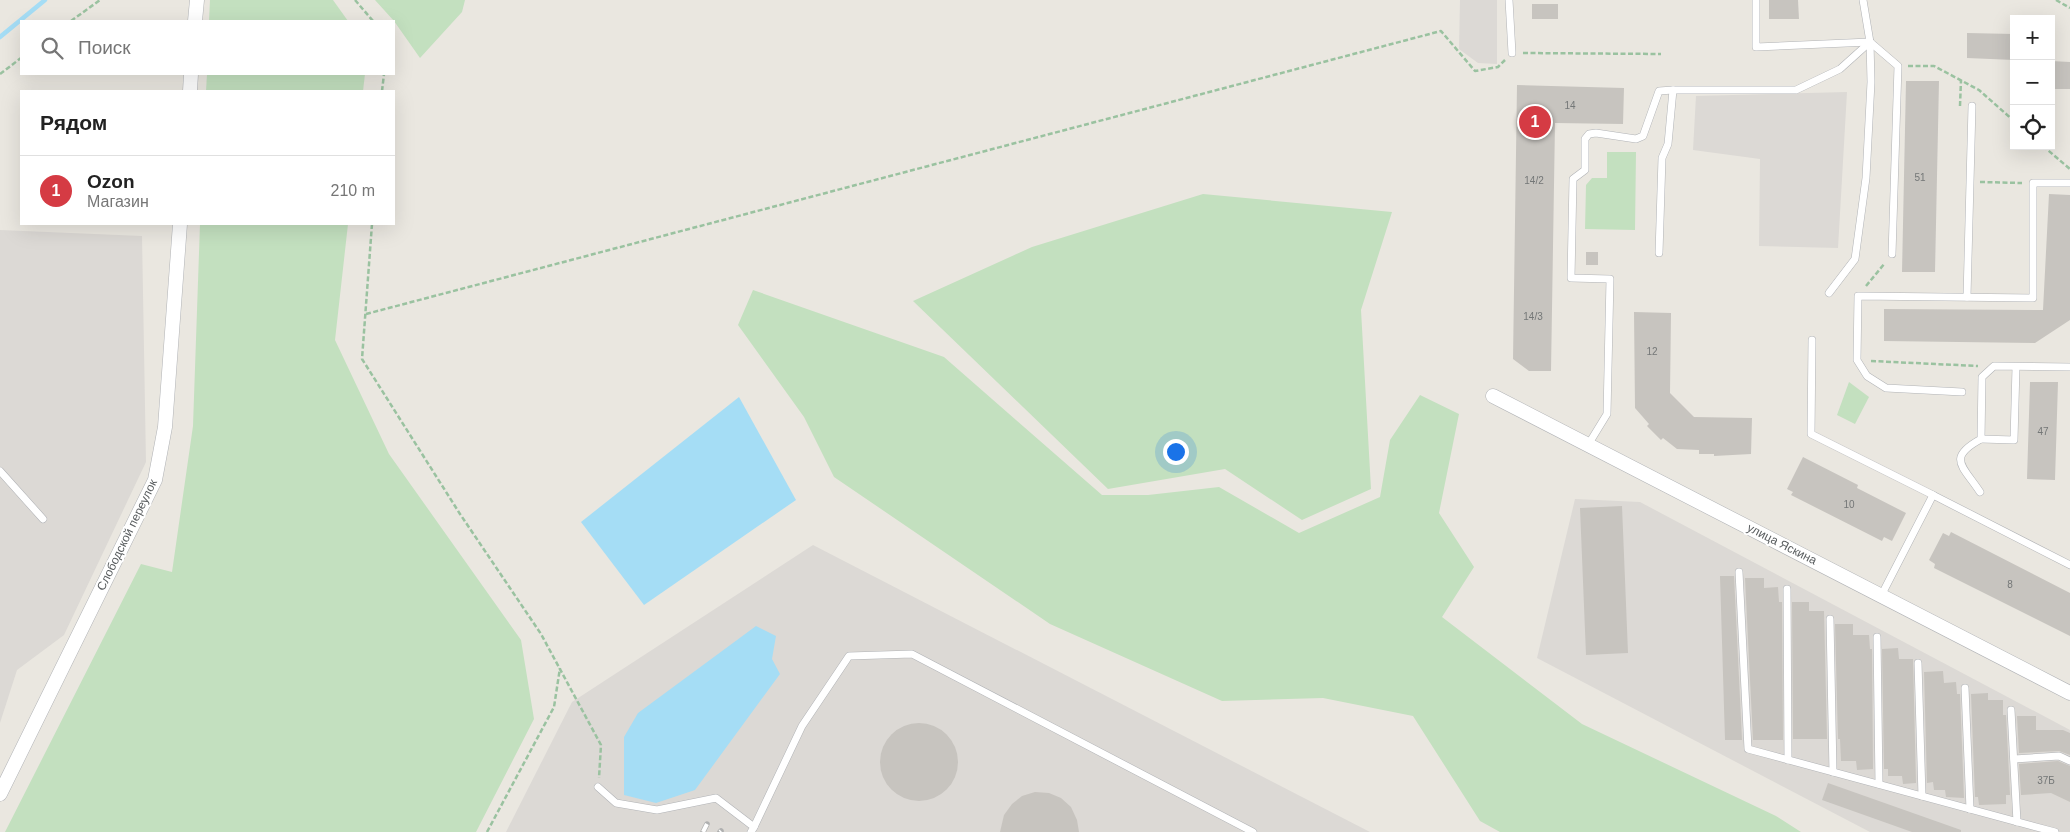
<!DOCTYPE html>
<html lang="ru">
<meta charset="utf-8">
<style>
:root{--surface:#fff;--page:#f6f6f6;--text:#222;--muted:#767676;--line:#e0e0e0;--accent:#d53b44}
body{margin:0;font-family:Arial,sans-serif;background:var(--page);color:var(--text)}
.controls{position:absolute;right:15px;top:15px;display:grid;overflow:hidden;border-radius:0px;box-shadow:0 5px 20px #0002}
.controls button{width:45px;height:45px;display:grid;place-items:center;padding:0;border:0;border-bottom:1px solid var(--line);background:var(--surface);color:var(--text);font:25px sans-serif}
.you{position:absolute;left:1175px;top:451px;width:18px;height:18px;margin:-12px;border:4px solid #fff;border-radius:50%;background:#1a73e8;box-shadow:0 0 0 8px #1a73e833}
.badge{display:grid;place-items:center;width:32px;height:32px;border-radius:50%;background:var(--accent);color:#fff;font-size:16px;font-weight:700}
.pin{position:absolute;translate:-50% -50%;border:2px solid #fff;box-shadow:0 1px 5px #0006}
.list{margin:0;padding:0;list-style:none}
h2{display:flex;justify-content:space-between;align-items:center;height:65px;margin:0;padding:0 20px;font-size:21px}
h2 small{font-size:16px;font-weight:400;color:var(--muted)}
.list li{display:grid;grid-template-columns:32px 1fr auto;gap:15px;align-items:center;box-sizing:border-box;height:70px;padding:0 20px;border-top:1px solid var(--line)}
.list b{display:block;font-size:19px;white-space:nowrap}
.list p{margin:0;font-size:16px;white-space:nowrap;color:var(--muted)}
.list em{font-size:16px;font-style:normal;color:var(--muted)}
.icon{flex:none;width:28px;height:28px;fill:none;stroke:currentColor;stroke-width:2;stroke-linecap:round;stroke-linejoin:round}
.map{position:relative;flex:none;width:2070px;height:832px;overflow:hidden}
.search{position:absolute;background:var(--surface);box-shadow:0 5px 20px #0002;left:20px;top:20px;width:375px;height:55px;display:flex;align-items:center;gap:12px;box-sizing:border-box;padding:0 18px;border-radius:0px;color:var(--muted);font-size:19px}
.panel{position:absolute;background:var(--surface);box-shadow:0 5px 20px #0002;left:20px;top:90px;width:375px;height:135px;border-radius:0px}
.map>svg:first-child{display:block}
.industrial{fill:#dcd9d5}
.green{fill:#c3e0bf}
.water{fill:#a5ddf5}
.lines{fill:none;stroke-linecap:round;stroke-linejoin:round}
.stream{stroke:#a5ddf5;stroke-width:4.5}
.building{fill:#c7c4bf}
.lane-casing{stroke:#b1b3b6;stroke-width:8}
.street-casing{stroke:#b1b3b6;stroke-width:15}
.path{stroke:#9ac2a0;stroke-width:2.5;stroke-dasharray:5 2.5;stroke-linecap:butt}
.lane{stroke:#fff;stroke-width:7}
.street{stroke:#fff;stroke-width:14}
.rail-casing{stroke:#afb0b0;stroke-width:5.5}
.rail{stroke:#fff;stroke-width:4;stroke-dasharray:11;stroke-linecap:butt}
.labels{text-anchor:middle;stroke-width:4;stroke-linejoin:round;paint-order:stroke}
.number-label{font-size:10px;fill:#747777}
.street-label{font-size:12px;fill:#595d5f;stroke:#fff}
</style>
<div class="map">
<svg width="2070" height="832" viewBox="0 0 2070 832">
<rect width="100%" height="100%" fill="#eae7e0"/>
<g class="industrial">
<polygon points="1460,0 1497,0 1497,64 1478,63 1459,49"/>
<polygon points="1847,92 1838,248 1759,246 1760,159 1693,150 1696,96"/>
<polygon points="0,230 142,236 146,462 64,635 17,670 0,723"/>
<polygon points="1575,499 1640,502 2070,730 2070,832 1870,832 1537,658"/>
<polygon points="813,545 1370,832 506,832 572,702"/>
</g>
<g class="green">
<polygon points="210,0 333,0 348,21 209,21"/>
<polygon points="375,0 465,0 462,12 420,58 394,21"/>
<polygon points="207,74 365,74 363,91 206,91"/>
<polygon points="1607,152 1636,152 1635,230 1585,229 1586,185 1592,178 1607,178"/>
<polygon points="1203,194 1392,212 1361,310 1371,489 1302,520 1225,469 1108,489 913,301 1032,247"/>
<polygon points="200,224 348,224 335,340 389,454 521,640 534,719 476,832 5,832 141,564 172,572 193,426"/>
<polygon points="753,290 944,357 1102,495 1148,495 1219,487 1299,533 1380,497 1390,440 1420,395 1459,414 1439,513 1474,567 1442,617 1582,724 1776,816 1801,832 1500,832 1480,821 1413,716 1323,698 1222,701 1050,624 834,477 804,417 738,325"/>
<polygon points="1849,382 1869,397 1855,424 1837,415"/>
</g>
<g class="water">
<polygon points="739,397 796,500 644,605 581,522"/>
<polygon points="756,626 776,636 772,659 780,674 695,790 656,803 624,795 624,737 638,713"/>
</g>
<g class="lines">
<polyline class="stream" points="0,37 45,0"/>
</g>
<g class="building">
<polygon points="1769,0 1798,0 1799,19 1769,19"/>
<rect x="1532" y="4" width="26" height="15"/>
<polygon points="1967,33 2014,34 2014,60 1967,58"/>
<polygon points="2051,61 2070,62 2070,89 2051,89"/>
<polygon points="1906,81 1939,81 1935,272 1902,272"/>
<polygon points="1517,85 1624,88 1623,124 1555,123 1551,371 1529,371 1513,359"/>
<polygon points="2049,194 2070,195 2070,320 2035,343 1884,341 1884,309 2043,310"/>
<rect x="1586" y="252" width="12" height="13"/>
<polygon points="1634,312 1671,313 1670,393 1694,417 1752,418 1751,454 1714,456 1714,454 1699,454 1699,450 1677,449 1663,438 1661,440 1647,426 1649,424 1635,408"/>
<polygon points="2030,382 2058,382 2055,480 2027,479"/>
<polygon points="1803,457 1858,485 1857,488 1906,513 1892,541 1884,537 1882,541 1791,495 1793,492 1787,489"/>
<polygon points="1622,506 1628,653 1586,655 1580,508"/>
<polygon points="1951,532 2070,593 2070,636 1934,568 1935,564 1929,560 1943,533 1949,536"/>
<polygon points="1720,576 1734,576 1742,740 1725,740"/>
<polygon points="1745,578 1764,578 1764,588 1778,587 1779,602 1782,602 1783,740 1753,740"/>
<polygon points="1792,602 1809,602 1809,611 1824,611 1827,739 1793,739"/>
<polygon points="1835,624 1853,624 1853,635 1869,635 1870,649 1872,649 1873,769 1857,770 1856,761 1841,761 1840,739 1838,739"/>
<polygon points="1898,648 1899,659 1913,659 1916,783 1903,784 1902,776 1888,776 1888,769 1884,769 1882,649"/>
<polygon points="1943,671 1944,683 1956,682 1957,694 1960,694 1964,798 1946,797 1945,790 1934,790 1933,782 1927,783 1924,672"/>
<polygon points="1988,693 1988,700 2003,700 2003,715 2006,715 2010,795 2006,795 2006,804 1979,805 1978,797 1975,797 1971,694"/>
<polygon points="2017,716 2036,716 2036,730 2063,730 2070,733 2070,755 2059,751 2019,753"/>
<circle cx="919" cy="762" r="39"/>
<polygon points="2058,761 2070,766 2070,802 2051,793 2021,795 2019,764"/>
<polygon points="1828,783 1961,830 1961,832 1912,832 1822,800"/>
<polygon points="1035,792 1049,793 1061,798 1071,807 1077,820 1079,832 1000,832 1004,815 1012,804 1022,796"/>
</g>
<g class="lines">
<g class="lane-casing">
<g id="lane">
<polyline points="1509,0 1512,53"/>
<polyline points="1756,0 1756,47 1870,42 1863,0"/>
<polyline points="1870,42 1898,66 1892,254"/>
<polyline points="1659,253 1662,158 1668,144 1673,90 1796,90 1840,69 1870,42"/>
<polyline points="1829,293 1855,259 1866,178 1871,82 1870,42"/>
<polyline points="1967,297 1972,106"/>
<polyline points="1812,340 1811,434 1933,495"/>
<polyline points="1962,392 1886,388 1867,376 1857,360 1858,296 2033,298 2033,183 2070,183"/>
<polyline points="1981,439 2014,440 2016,367"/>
<polyline points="1588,445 1607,414 1610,279 1571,278 1573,179 1585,170 1585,139 1589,134 1596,133 1636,139 1643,136 1659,91 1673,90"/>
<polyline points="0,471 43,519"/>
<path d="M1980 492C1963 466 1946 458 1981 439L1982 377 1994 366 2070 367"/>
<polyline points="1739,572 1748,749 2055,832"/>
<polyline points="1787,589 1788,760"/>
<polyline points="1881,596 1933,495 2070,565"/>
<polyline points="1830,619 1833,772"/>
<polyline points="1877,637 1879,784"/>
<polyline points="1918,663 1922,796"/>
<polyline points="1965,688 1970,809"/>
<polyline points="2011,710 2017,822"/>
<polyline points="2014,759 2059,756 2070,761"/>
<polyline points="598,787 616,803 657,810 716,798 754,827 751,832"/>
<polyline points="754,827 802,726 849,656 912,654 1253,832"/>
</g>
</g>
<g class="street-casing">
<g id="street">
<polyline points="195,21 197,0"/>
<polyline points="190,91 191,74"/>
<polyline points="1493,396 2070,693"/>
<polyline points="0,794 155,480 165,427 180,224"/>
</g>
</g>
<g class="path">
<polyline points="355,0 373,21"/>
<polyline points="2056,0 2070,8"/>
<polyline points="71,21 100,0"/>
<polyline points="1523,53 1661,54"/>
<polyline points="1908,66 1934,66 1979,90 2014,121"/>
<polyline points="0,74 21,58"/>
<polyline points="382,91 384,74"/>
<polyline points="1960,106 1961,80"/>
<polyline points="2043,146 2070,169"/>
<polyline points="1980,182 2022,183"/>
<polyline points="372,224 362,359 460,514 541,634 601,745 599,778"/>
<polyline points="1866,286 1885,263"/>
<polyline points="366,314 1441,31 1475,71 1498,67 1505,60"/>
<polyline points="1871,361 1978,366"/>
<polyline points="487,832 554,707 560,668"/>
</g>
<use href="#lane" class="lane"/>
<use href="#street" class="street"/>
<g class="rail-casing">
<g id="rail">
<polyline points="703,832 707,824"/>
<polyline points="720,832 721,831"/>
</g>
</g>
<use href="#rail" class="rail"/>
</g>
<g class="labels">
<g class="number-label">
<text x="1570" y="109">14</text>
<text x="1920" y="181">51</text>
<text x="1534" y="184">14/2</text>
<text x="1533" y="320">14/3</text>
<text x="1652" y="355">12</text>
<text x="2043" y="435">47</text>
<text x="1849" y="508">10</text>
<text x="2010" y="588">8</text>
<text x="2046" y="784">37Б</text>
</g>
<g class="street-label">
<text transform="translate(127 535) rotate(-64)" y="4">Слободской переулок</text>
<text transform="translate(1782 544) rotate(27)" y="4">улица Яскина</text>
</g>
</g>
</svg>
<div class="controls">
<button>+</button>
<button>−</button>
<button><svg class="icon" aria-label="locate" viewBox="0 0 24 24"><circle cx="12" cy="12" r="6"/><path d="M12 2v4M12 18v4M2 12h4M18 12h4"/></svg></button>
</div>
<div class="you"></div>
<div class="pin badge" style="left:1535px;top:122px">1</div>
<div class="search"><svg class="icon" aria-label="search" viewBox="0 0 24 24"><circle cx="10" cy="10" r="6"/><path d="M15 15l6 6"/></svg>Поиск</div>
<section class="panel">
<h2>Рядом<small></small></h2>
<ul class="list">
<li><span class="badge">1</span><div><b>Ozon</b><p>Магазин</p></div><em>210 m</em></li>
</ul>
</section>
</div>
